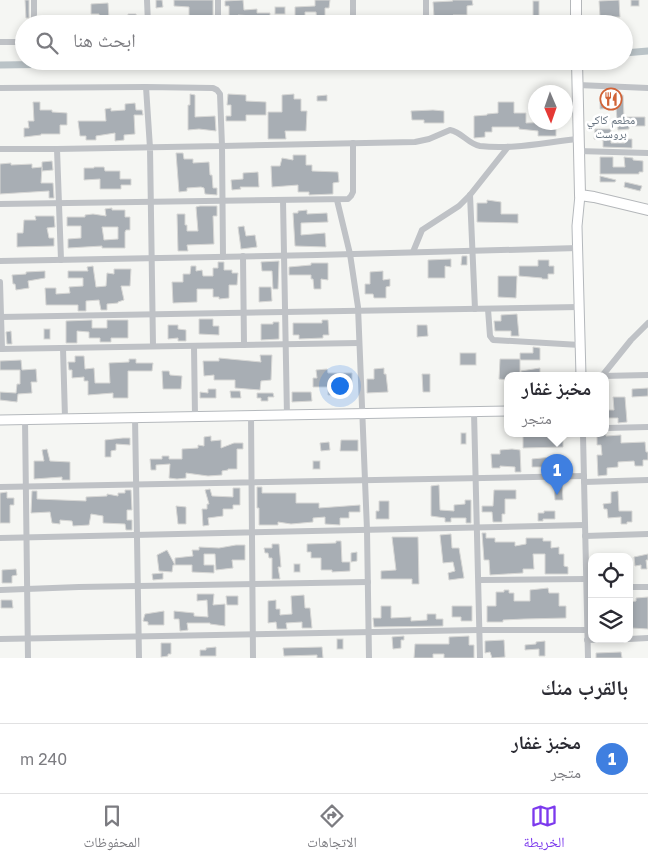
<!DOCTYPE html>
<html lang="ar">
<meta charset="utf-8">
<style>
:root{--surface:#fff;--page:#f2f2f3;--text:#2b2b33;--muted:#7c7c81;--line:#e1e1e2;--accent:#7c3aed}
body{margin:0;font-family:"Golos Text","Noto Naskh Arabic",sans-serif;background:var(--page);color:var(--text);direction:rtl}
.controls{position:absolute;right:15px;bottom:15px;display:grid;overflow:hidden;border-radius:10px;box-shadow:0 2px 8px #0003}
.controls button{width:45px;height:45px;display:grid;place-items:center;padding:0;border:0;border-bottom:1px solid var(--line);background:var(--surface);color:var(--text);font:25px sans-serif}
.compass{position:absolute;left:528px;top:85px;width:45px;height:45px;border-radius:50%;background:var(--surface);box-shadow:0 2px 8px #0003;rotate:178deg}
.you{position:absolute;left:339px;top:385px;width:18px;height:18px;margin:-12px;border:4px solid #fff;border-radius:50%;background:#1a73e8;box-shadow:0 0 0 8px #1a73e833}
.badge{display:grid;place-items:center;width:32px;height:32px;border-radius:50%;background:var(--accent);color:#fff;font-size:16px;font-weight:700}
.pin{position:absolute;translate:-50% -41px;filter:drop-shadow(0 1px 2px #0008)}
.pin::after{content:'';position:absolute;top:26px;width:18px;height:15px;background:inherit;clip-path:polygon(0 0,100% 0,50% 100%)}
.popup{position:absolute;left:504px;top:372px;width:105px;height:65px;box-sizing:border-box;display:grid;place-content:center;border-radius:10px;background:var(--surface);filter:drop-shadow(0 1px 4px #0005);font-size:16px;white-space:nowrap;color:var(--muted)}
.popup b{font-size:19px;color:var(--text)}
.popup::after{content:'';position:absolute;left:50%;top:100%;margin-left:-10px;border:10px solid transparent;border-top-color:var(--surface)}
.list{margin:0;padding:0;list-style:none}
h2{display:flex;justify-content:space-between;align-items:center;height:65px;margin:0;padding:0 20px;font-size:21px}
h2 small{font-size:16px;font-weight:400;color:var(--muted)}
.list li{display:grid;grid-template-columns:32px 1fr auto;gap:15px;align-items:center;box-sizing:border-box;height:70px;padding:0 20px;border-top:1px solid var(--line)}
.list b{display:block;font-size:19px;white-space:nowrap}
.list p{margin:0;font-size:16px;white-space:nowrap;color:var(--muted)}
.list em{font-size:16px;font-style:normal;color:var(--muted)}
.icon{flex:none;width:28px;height:28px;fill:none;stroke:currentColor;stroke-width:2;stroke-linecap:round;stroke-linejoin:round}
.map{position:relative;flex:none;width:648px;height:658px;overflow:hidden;direction:ltr}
.search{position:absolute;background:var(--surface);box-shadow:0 2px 8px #0003;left:15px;right:15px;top:15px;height:55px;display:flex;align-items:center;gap:12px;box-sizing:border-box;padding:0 18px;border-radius:28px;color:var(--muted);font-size:19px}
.sheet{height:135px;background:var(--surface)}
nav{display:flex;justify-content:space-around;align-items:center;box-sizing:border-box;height:70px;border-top:1px solid var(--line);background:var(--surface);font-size:14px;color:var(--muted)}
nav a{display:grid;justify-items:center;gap:2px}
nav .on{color:var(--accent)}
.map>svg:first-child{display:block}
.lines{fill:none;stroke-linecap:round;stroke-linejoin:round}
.canal{stroke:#bac3c7;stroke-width:7}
.building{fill:#a8aeb4;stroke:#d7d7d5;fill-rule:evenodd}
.secondary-casing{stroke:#b4b8bc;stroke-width:11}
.trunk-casing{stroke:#b4b7ba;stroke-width:12}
.minor{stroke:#bfc2c6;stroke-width:6}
.secondary{stroke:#fff;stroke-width:9}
.trunk{stroke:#fff;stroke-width:10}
.labels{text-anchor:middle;stroke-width:5;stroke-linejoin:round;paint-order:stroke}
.poi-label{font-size:12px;fill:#687480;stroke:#fff}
</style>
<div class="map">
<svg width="648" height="658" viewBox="0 0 648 658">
<rect width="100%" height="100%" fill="#f5f6f3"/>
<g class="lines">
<g class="canal">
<polyline points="624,53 648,51"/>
<polyline points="0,65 291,61"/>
</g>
</g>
<g class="building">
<polygon points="25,0 29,0 29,18 26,18"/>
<polygon points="156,0 162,0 163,7 156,8"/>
<polygon points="174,0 213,0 213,17 189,17 189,7 174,6"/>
<polygon points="243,0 244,10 257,9 257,13 270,13 270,24 265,24 265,21 254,22 253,16 238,15 238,23 229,24 229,6 225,6 225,1"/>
<polygon points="315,0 330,0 329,8 325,8 325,22 317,23 316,12 305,12 305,18 295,18 295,7 315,6"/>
<polygon points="452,0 472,0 473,5 467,6 467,15 453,15 453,24 436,24 436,17 434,17 433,2 453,1"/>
<polygon points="619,0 620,17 600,17 599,1"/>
<rect x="631" y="0" width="8" height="6"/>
<rect x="533" y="1" width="6" height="15"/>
<polygon points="108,3 109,19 99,20 99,14 91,14 91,4"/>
<rect x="275" y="7" width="10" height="7"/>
<polygon points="128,14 136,14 137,22 128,22"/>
<polygon points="190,94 195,95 195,117 215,116 216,131 199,129 188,130 188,105 190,105"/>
<polygon points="228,94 246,95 246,101 266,102 266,115 246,115 246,121 226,121 226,116 231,116 231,105 227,105"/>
<polygon points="294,94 294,99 301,99 301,111 307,111 306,131 285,131 286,139 268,139 268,112 282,112 282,95"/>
<polygon points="327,95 327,101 317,101 317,96"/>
<polygon points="623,95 624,117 645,117 645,126 629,126 629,129 618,130 616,108 600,109 600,98 610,99 610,96"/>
<polygon points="33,102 40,102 40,110 52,110 52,112 67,113 67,125 60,125 60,134 41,134 41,135 24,137 24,128 29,128 28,121 34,121"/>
<polygon points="498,102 514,102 514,113 526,113 526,123 556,122 556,136 538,136 538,131 519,129 519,127 492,127 492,132 485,132 485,137 474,138 474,116 487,115 487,114 498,113"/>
<polygon points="135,103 136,110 142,110 143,115 134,115 135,134 124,135 124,140 115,141 115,133 96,136 96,140 86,140 86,136 80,136 78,121 106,121 105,109 111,108 111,111 125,110 125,104"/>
<polygon points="433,110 444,111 444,123 424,123 424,120 412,120 411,111"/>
<polygon points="595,129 611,129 611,143 625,143 625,139 632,139 632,148 603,147 603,140 594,139"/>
<polygon points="176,153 183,153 184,159 193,159 193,163 209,162 210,175 212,175 213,188 217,188 217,195 205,194 204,188 201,187 187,188 187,191 179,192"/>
<polygon points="293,155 306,155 306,165 312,165 312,171 338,172 339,182 333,183 333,194 309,195 309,192 298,192 298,185 272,187 271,166 280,166 282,158 293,160"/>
<polygon points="600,157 613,157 613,167 625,167 624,157 633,158 633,160 643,161 643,172 639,172 639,174 600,174"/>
<polygon points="52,161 53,170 42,171 42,162"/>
<polygon points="11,163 11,165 32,164 32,168 42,167 41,183 53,183 54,198 49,198 49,191 0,194 0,164"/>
<polygon points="94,167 104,167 105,171 120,171 120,179 131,179 131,185 121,185 121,189 100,189 100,179 84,180 84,168 94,168"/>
<polygon points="258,172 259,187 240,187 241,189 232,190 231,180 243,179 243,173"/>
<polygon points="600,176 616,180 615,182 600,182"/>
<polygon points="625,182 642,186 640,191 624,187"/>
<polygon points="487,200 501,202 501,214 518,214 518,223 477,222 477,203 487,203"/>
<polygon points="200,206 217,206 217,216 213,216 214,244 187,245 188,251 178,251 177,214 185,214 185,225 187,225 187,231 198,231 196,207"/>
<path d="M112 208V210H125V217H130V230H126L125 232V248H102V246L68 248V239L81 238V226H67V217H85V215L93 214 106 216 105 209ZM102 227H118V239L104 240Z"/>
<polygon points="307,210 307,214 327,213 328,222 301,223 301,235 325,233 326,247 295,246 293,213 298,213 298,211"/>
<polygon points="35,216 54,216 55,227 47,228 49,238 54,238 54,246 17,247 17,233 23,233 24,220 36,220"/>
<polygon points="244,226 246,236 255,235 257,247 241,249 238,227"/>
<polygon points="462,256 467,256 467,265 461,265"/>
<polygon points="451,259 451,267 445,266 445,278 428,278 428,260"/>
<polygon points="538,260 549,260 549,266 554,266 554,274 548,274 548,279 542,279 542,278 519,276 519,266 538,266"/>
<polygon points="279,261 278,289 273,289 272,271 262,271 261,262"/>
<polygon points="218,262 224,262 224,270 232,270 232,273 238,273 237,285 229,285 229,298 219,299 219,297 213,297 213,289 197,289 197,302 173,303 172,282 183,282 183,274 190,274 191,266 196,266 196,271 202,270 203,276 213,276 213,268 218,268"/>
<polygon points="311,263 328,263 328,280 321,279 321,289 314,289 313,279 311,279 311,275 289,275 289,267 311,265"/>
<polygon points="93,266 96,287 106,286 107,273 114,274 114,269 131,269 130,286 121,286 124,300 118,302 118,303 107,304 107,310 101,310 99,300 86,301 86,311 78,311 78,305 46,305 45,288 56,288 56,294 70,293 69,287 83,286 83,278 68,278 68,271 88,271 87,267"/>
<polygon points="45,271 45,278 28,281 29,288 16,290 15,284 13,284 12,275 26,274 26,272"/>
<polygon points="383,271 383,280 390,279 390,286 386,287 386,298 374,298 373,294 365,294 365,284 370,284 370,272"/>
<polygon points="498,276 517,276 516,298 498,297"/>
<polygon points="259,287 271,287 272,301 259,302"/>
<polygon points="517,314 519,336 511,336 511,331 495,331 494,321 501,321 501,315"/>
<polygon points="199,319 213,319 213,326 219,326 219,335 199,334"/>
<polygon points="92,320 92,328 107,328 107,320 128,320 128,338 111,338 111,342 100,342 100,338 89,338 89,332 77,331 77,343 66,343 66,321"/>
<polygon points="322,320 328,320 329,335 323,335 323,338 299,339 299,335 293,335 293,323 322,323"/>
<polygon points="273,322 279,322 279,339 261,340 261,324 273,324"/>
<polygon points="168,325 178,325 178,329 186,330 186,341 178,341 178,338 168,339"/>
<polygon points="417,325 427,325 428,336 417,337"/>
<rect x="44" y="329" width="6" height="10"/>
<polygon points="11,331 12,344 7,344 6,332"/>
<polygon points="533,347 540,348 540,360 520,360 520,353 533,353"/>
<rect x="460" y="353" width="16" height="12"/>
<polygon points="260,355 272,355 271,380 261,381 260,390 235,388 235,380 214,380 214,375 204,376 203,361 219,361 219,358 261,362"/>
<polygon points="75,356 84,356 85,369 94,368 95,383 110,383 109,363 129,362 129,359 136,359 136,363 153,363 152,371 128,371 128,398 113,398 113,393 88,395 88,381 84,381 84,377 72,378 72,370 69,370 68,362 75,362"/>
<polygon points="500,359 520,359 520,375 508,376 508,380 499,379"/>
<polygon points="21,360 22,370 36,369 37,382 31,382 32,393 18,394 17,402 0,400 0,392 16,393 17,384 20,384 20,370 0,370 0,361"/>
<polygon points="384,368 384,374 386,374 388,392 367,393 367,379 374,379 374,369"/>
<polygon points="540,368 540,374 521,374 521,371"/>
<polygon points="327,369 328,373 352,373 352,386 335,387 335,395 328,395 328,387 313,387 313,378 317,378 316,370"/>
<polygon points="162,371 169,371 170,375 182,376 181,389 163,389"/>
<polygon points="422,374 430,374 430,392 423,392"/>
<polygon points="648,388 648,396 632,397 632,389"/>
<polygon points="208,389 216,389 216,398 200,398 200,392 208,393"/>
<polygon points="230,391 240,391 241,398 231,398"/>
<polygon points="292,392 311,392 312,401 292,402"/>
<polygon points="257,393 273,393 274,397 268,397 268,401 261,401 261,398 257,398"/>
<polygon points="613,397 625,397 627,422 618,423 618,418 608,418 608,410 614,410"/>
<rect x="461" y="433" width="5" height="11"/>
<polygon points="523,434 563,434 563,447 523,448"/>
<polygon points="597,434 606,434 606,436 621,435 621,443 645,442 646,452 648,452 648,460 643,460 643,466 635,466 634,461 618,462 618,467 607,468 607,475 598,476 597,455 602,455 601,445 597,445"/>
<polygon points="211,436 211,441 221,440 221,448 234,443 243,443 243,449 237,449 237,469 228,469 228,470 222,471 222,475 208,476 186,473 186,478 177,479 169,478 170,464 156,465 156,470 151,470 150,459 162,459 162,456 169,456 169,459 182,459 182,449 198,448 198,445 204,446 204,437"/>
<polygon points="123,438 130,438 130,445 116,444 116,450 111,451 111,457 105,457 105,440"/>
<polygon points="341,440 358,440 358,451 340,451"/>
<polygon points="329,442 330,450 321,451 320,443"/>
<polygon points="47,449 50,461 70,462 70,480 62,480 62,477 34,479 34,461 44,461 42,450"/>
<polygon points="512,449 520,450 521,472 515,472 515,467 500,466 500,468 492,468 491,454 500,454 500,450"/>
<polygon points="562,456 563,471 558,471 558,468 547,469 547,467 532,467 532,459"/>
<rect x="313" y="461" width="7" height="8"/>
<polygon points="562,483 563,500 555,500 554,484"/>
<polygon points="439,485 440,510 454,511 454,505 465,504 465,500 471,500 471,523 466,523 466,518 451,518 451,522 445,522 445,518 431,516 431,486"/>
<polygon points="257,487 262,487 262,493 296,493 296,503 319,503 319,508 360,505 360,512 349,512 349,518 340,518 340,525 325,524 325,517 313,518 313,522 291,524 278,522 278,525 259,525 259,508 257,508"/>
<polygon points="233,488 240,488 240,505 233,505 233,509 223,509 223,516 208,518 209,525 203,526 202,509 207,509 207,504 209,504 205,490 210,489 212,496 233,497"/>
<polygon points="125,490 131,490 132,510 127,510 127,520 132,520 132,530 126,530 125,524 103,523 103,516 91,514 89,525 73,526 72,521 60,520 60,524 52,523 50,512 31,513 32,491 37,491 37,499 86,501 86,497 107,496 107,494 118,496 118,493 125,493"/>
<polygon points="494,490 516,490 516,499 505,499 505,514 502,514 502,522 493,522 492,512 482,512 482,506 493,506"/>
<polygon points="618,491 619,511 632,511 632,522 627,522 627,524 621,524 621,517 608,518 607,509 604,509 603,504 611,503 611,492"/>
<polygon points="7,492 7,498 14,498 14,505 10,505 10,523 0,523 0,493"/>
<polygon points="379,501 389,501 389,519 376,519 376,511 379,511"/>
<polygon points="176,506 186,507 186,524 178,524"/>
<polygon points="544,511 555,511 555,519 543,519 543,521 538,521 538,513 544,513"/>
<polygon points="482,533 486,533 486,538 495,538 495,542 515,542 515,546 526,544 526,538 543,538 543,541 551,541 551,548 559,547 559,554 564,554 564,566 568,567 568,574 545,574 545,554 533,554 534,569 523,569 523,573 490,575 489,560 484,560"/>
<polygon points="451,534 452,548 459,548 464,578 449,580 448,573 455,571 453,562 443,563 440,535"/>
<polygon points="392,537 418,537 419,584 412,584 412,579 381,579 381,571 396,570"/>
<polygon points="336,541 341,541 342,562 350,562 350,571 332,572 332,570 321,570 321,558 311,558 311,552 307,552 307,544 336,543"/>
<polygon points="272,544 279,544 281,567 278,567 280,579 272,579 272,558 269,558 268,553 265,553 264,548 272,548"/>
<polygon points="236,545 245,545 245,560 232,560 233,568 216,570 215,554 204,554 204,565 214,565 214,573 192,572 192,565 175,565 175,558 193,556 192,550 199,550 199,547 219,548"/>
<polygon points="167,550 175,565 173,565 172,572 159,571 157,555"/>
<polygon points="357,552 357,561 351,562 351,553"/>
<polygon points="648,554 648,560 646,560 647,569 641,569 641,565 635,566 634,557"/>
<rect x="294" y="564" width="6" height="8"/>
<polygon points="16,569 17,575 12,576 12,583 2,583 2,570"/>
<polygon points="163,573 163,579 153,580 152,574"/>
<polygon points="548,588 549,593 559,593 559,606 566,606 566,618 524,619 503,620 503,622 487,622 487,606 496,606 496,592 504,592 504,590 509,590 509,593 514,593 514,601 530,601 530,590"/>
<polygon points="197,594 214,594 213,605 225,604 225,626 210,624 210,623 187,623 188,630 180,631 179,619 174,619 174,611 194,613 194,616 208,617 207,600 197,601"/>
<polygon points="304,595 305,608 310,608 312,628 302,628 302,622 286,623 287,629 277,629 276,622 268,623 268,601 276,600 276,609 280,609 280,615 292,614 291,596"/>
<polygon points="226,596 238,596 238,605 227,605"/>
<polygon points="648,597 648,629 631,628 629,602 636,601 636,598"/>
<polygon points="1,600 12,600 13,608 1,608"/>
<polygon points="381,606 391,606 391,618 411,617 411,621 427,620 427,614 436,614 436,619 443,619 443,626 374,627 373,618 381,618"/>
<polygon points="452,606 472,606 472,621 461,621 461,617 452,617"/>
<polygon points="164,611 164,625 148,625 148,622 143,621 145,614"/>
<polygon points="404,636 404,640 401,640 401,648 393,649 392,637"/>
<polygon points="469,636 469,645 474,645 474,658 444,658 444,654 433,654 433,658 414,658 415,644 449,644 449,637"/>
<rect x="337" y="639" width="6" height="10"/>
<polygon points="504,640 505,657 492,658 490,652 485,653 485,641"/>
<polygon points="545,641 545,656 539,656 539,649 525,650 525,645 536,644 536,642"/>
<polygon points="161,643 171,643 171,654 168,654 168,656 161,657"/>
<polygon points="216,647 216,656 200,656 200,650 206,650 206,648"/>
<polygon points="322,647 323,658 317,658 317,655 284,656 283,648"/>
<polygon points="621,652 622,658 596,658 596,653"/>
</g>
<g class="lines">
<g class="secondary-casing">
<g id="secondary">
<polyline points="580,195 577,226 581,376"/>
<polyline points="0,420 508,411"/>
</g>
</g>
<g class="trunk-casing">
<g id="trunk">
<polyline points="576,0 576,24"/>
<polyline points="577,61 580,195 594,197 648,210"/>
</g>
</g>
<g class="minor">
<polyline points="34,0 34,24"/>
<polyline points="147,0 148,24"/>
<polyline points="218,0 218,24"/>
<polyline points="353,0 353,24"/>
<polyline points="426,0 426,24"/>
<polyline points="0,42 24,42"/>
<polyline points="578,85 648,88"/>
<polyline points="0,88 146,87"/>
<polyline points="0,149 57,149"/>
<polyline points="578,151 648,153"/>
<polyline points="470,195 475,309"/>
<polyline points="283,200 287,416"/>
<polyline points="337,200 350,254 358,307 367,530 369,658"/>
<polyline points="0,204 348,199 351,196 353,192 353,143"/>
<polyline points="413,252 422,230 459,206 470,195 508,147"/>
<polyline points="243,256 244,345"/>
<path d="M223 257 222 146 415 142 429 139 450 130C462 132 468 144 480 146 512 150 546 142 578 139"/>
<polyline points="61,260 57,149 222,146 220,94 217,90 213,88 146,87 150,148 153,346"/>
<polyline points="0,261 317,255 578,248"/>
<polyline points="0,282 2,349"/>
<polyline points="488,309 490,336 493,340 580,345"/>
<polyline points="0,317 579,307"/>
<polyline points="194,346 195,417"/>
<polyline points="63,348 65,418"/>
<polyline points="0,349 359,343"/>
<polyline points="602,376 631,340 648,323"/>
<polyline points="602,376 648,375"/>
<polyline points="474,412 480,658"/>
<polyline points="251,416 253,658"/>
<polyline points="135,417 139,658"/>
<polyline points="25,419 28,658"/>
<polyline points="606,428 648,427"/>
<polyline points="583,434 588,658"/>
<polyline points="584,482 648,480"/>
<polyline points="0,487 584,476"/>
<polyline points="585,536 648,534"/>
<polyline points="0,538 585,525"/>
<polyline points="479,580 586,579"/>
<polyline points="629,587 648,587"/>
<polyline points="0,590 79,587 368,582"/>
<polyline points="0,639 479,630 587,630"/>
<polyline points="629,639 648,638"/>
<polyline points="587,640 619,639"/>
</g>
<use href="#secondary" class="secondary"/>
<use href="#trunk" class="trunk"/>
</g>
<defs>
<g id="restaurant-ring" transform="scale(1.125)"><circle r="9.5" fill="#fff" stroke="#d16337" stroke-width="1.5"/><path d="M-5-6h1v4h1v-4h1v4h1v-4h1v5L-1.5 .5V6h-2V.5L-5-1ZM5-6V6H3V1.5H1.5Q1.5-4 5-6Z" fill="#d16337"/></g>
</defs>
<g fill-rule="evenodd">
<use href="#restaurant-ring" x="611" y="99"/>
</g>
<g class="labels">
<g class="poi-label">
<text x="611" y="124">مطعم كاكي<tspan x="611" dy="14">بروست</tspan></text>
</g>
</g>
</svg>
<div class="controls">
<button><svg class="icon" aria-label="locate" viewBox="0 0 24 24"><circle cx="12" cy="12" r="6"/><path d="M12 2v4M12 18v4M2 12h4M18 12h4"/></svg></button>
<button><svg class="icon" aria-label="layers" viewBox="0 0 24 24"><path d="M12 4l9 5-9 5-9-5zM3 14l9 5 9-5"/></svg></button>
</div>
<svg class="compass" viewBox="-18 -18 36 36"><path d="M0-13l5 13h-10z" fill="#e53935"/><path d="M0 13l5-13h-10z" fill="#7c7c81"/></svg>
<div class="you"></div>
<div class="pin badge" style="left:557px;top:495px;background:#3f7fe0">1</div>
<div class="popup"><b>مخبز غفار</b>متجر</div>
<div class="search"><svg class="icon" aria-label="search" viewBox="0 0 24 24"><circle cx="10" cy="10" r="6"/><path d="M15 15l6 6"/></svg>ابحث هنا</div>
</div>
<section class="sheet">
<h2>بالقرب منك<small></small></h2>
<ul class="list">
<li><span class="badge" style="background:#3f7fe0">1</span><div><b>مخبز غفار</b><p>متجر</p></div><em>240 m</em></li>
</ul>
</section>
<nav>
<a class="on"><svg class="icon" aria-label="map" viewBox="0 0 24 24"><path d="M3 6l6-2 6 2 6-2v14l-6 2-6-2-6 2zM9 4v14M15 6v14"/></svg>الخريطة</a>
<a><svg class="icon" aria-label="directions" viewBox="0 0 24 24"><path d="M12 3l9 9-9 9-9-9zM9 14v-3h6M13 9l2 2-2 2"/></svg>الاتجاهات</a>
<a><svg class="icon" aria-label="saved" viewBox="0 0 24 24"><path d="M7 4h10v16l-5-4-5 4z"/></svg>المحفوظات</a>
</nav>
